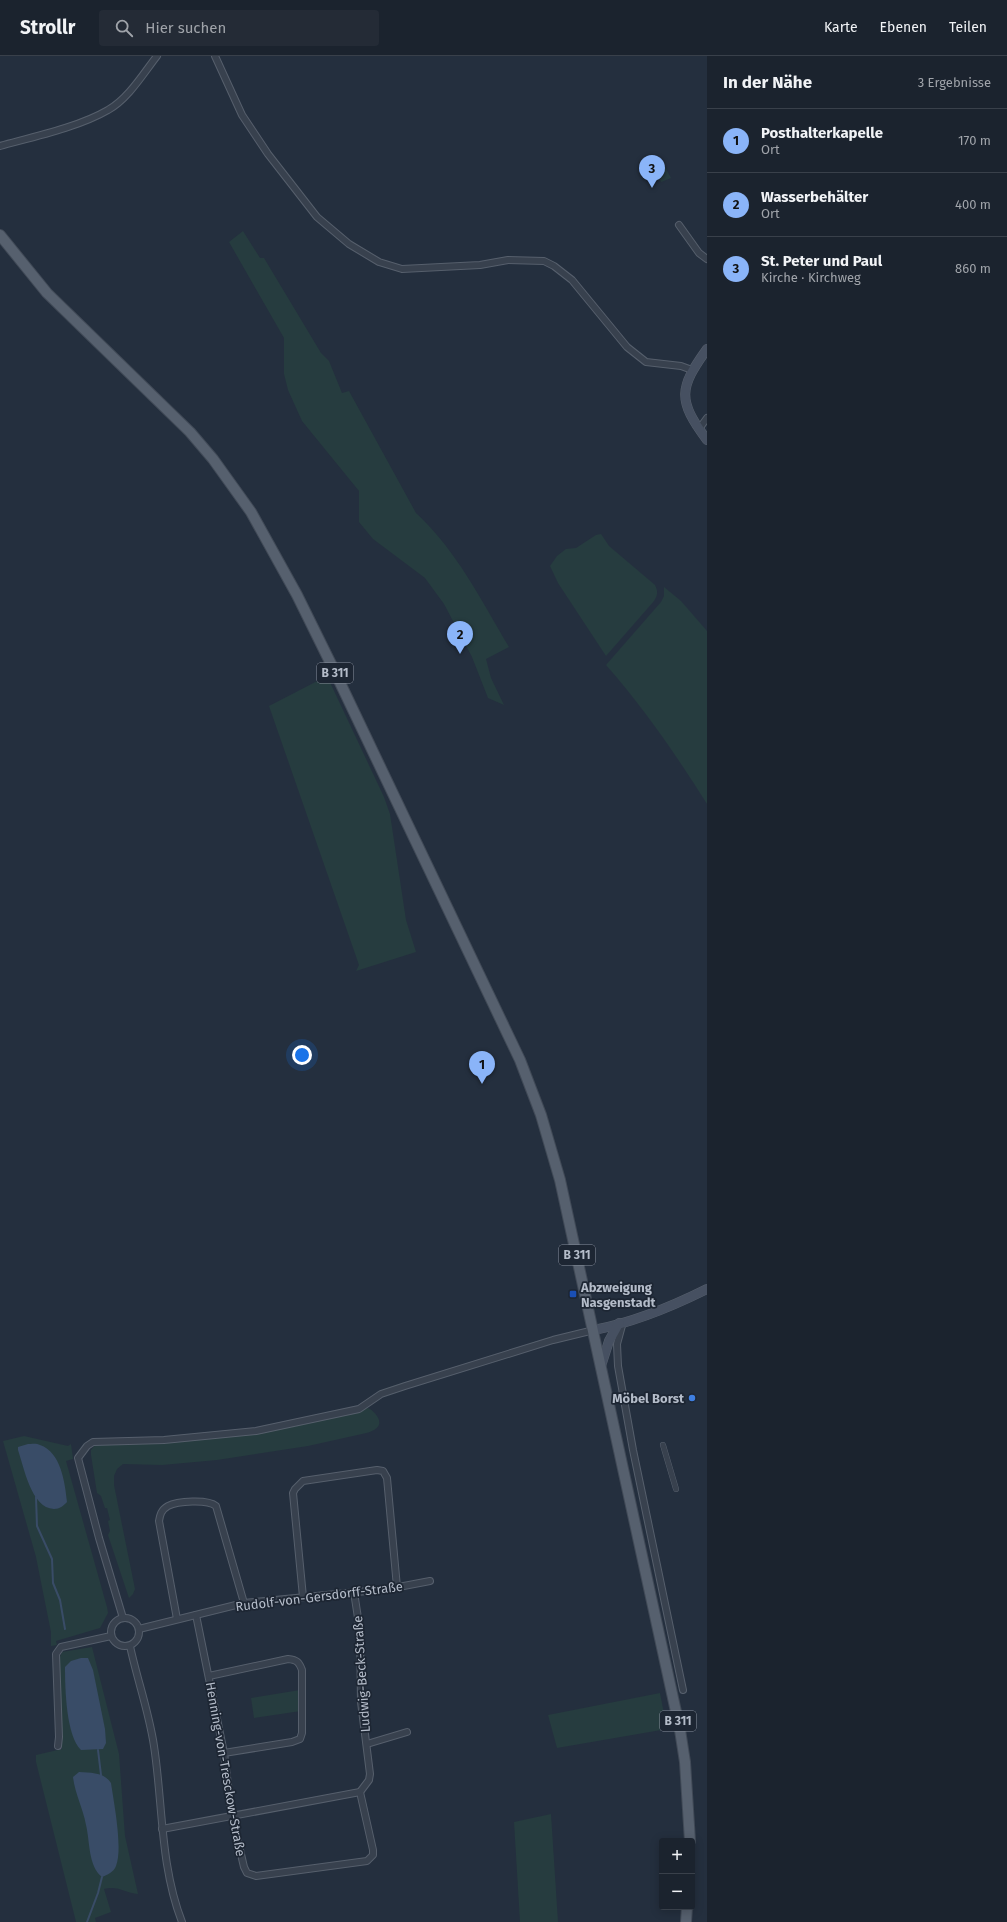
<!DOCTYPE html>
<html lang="de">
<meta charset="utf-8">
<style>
:root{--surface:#1b232e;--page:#242b36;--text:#f1f3f6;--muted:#a0a4aa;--line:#39404a;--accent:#8ab4f8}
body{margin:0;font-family:"Fira Sans",sans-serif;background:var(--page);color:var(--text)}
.controls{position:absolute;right:12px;bottom:12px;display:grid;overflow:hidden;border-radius:4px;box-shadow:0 2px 10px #0003}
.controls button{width:36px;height:36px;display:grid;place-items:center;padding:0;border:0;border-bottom:1px solid var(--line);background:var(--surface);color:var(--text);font:20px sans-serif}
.you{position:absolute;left:302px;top:999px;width:14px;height:14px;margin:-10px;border:3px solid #fff;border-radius:50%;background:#1a73e8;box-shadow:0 0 0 6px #1a73e833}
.badge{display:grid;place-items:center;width:26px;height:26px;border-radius:50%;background:var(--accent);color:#111;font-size:13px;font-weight:700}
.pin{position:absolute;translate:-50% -33px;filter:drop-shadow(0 1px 2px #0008)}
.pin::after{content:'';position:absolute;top:21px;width:14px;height:12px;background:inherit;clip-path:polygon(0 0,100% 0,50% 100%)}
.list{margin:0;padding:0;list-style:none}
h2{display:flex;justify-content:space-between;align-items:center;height:52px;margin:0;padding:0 16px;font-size:17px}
h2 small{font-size:13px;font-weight:400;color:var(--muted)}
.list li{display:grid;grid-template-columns:26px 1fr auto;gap:12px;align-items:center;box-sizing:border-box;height:64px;padding:0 16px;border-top:1px solid var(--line)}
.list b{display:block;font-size:15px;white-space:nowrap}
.list p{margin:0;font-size:13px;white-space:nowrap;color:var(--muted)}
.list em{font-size:13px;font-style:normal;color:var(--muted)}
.icon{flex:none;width:22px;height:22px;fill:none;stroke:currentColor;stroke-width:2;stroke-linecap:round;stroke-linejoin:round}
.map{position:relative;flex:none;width:707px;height:1866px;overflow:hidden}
header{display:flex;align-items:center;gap:24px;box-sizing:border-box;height:56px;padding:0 20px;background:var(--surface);border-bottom:1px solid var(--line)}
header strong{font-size:19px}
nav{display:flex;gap:22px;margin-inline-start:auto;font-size:14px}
.search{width:280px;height:36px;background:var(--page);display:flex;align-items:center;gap:10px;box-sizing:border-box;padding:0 14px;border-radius:4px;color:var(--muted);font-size:15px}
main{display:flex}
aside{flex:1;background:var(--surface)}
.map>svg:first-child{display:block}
.green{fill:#263c3f}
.water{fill:#394c67}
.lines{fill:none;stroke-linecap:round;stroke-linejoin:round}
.stream{stroke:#394c67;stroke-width:2}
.pedestrian-casing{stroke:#565f6c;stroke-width:6}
.minor-casing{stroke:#565f6c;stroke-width:8}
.secondary-casing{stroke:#565f6c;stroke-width:10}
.primary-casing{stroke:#414a57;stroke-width:12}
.pedestrian{stroke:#38414e;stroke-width:5}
.minor{stroke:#38414e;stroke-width:6}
.secondary{stroke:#465061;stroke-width:9}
.primary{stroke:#56606e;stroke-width:10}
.transit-dot{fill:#1a4fb4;stroke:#1d2633;stroke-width:1.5}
.shop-dot{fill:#3f7fe0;stroke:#1d2633;stroke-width:1.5}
.labels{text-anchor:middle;stroke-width:3.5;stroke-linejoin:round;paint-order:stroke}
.shield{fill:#1d2633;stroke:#878f9c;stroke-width:1}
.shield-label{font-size:12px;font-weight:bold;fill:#b4bcc9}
.poi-label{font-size:13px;font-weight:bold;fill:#b4bcc9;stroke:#1d2633;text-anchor:start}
.street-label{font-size:13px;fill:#b4bcc9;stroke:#1d2633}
</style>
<header>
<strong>Strollr</strong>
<div class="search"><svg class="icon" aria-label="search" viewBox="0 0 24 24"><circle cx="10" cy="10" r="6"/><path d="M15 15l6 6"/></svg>Hier suchen</div>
<nav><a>Karte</a><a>Ebenen</a><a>Teilen</a></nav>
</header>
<main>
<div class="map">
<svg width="707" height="1866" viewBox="0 0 707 1866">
<rect width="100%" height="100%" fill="#242f3e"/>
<g class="green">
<polygon points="661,103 671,122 661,126 651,107"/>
<path d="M243 175 260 202H264L321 297 329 305 342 337 349 335 416 457C457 495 481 544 509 591L486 603 491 622 504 649 488 642 472 601 444 548 425 522 373 483 359 466V435L302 365 288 334 284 318V282L229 186Z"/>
<path d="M601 478 609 490 655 529C658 535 658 539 654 545L606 600 558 527 550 510 557 500 566 493 576 492 596 479Z"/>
<path d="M664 531 681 545 707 575V748C676 699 644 652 606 609L661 546 664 540Z"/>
<polygon points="327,620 384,741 390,758 406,864 416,896 356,915 359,909 269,650"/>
<path d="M368 1352C375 1355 386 1368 374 1374 371 1376 366 1377 362 1378L308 1390 217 1404 162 1409 123 1408 117 1413 114 1420V1429L135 1533 133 1538 129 1542 108 1479 110 1475 108 1465 110 1464 107 1452H105L101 1440 97 1437 91 1399V1394L95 1389 240 1380 297 1370Z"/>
<polygon points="24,1380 68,1390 71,1388 73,1403 66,1405 107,1551 108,1557 100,1572 56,1585 57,1589 51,1590 51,1576 36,1501 3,1385"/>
<path d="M92 1591 119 1698 125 1780 138 1838C125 1837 118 1829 104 1833L111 1856 95 1862 96 1866H76L36 1706V1699L62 1693 59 1651V1603L62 1596Z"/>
<polygon points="300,1634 301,1655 254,1662 251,1642"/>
<polygon points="660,1637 667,1673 557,1692 548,1659"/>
<polygon points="551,1758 558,1866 520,1866 514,1766"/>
</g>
<g class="water">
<path d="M28 1388C31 1388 37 1387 40 1389 61 1396 65 1427 67 1446 63 1450 60 1453 54 1453 31 1452 24 1411 18 1394V1391Z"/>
<path d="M81 1602H88L93 1614 105 1673 106 1687 103 1693 81 1694C66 1680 65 1632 65 1611L71 1605Z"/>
<path d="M79 1716C91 1717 104 1716 111 1727 114 1747 123 1793 116 1810 114 1816 107 1819 102 1821 88 1810 90 1785 86 1769 83 1752 75 1738 73 1721Z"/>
</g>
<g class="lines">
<g class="stream">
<polyline points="36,1441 37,1470 52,1503 53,1527 60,1544 65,1573"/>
<polyline points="98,1694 101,1719"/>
<polyline points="87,1866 98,1837 102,1821"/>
</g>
<g class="pedestrian-casing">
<polyline id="pedestrian" points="663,1389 676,1433"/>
</g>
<g class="minor-casing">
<g id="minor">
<polyline points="215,0 242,59 268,98 317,161 349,188 379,206 402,213 480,209 508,204 544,205 554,210 572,224 627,291 646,306 681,310 692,314"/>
<path d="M0 90C33 81 79 71 108 54 128 43 143 18 157 0"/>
<polyline points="679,169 699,197 707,203"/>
<polyline points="699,373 707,362"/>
<polyline points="623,1266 617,1288 618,1310 633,1394 683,1634"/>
<polyline points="303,1541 293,1437 295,1433 303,1425 377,1414 383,1415 387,1422 397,1531"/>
<polyline points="196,1559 224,1697 232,1760 244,1811 247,1817 256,1820 367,1805 373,1799 373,1794 360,1736"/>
<circle cx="125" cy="1576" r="14"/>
<polyline points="123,1562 99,1482 78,1402 87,1390 93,1386 164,1384 256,1375 359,1353 381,1338 405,1330 553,1284 594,1274"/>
<path d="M177 1563 159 1465C160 1459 161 1454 168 1450 177 1445 208 1443 216 1450L244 1547"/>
<polyline points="139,1573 244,1547 388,1533 430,1525"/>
<path d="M130 1590C137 1623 149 1656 154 1690 163 1749 160 1809 182 1866"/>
<path d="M209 1620 288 1603C297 1604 299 1606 302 1614V1677L300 1683 292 1686 224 1697"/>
<polyline points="367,1688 407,1676"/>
<polyline points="58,1690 59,1681 56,1598 61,1591 111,1580"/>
<polyline points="162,1773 360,1736 369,1724 370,1718 361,1646 360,1575 354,1536"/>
</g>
</g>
<g class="secondary-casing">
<g id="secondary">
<path d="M707 293C679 332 677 344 707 384"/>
<path d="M594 1274C631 1267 673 1250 707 1233"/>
<polyline points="601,1310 609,1285 619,1267"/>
</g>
</g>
<g class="primary-casing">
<g id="primary">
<polyline points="0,179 47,237 190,376 213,403 251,456 297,539 334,614 520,1004 541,1059 560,1124 680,1674 685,1706 690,1785"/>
<polyline points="686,1866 687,1851"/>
</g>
</g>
<use href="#pedestrian" class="pedestrian"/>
<use href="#minor" class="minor"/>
<use href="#secondary" class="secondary"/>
<use href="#primary" class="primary"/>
</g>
<rect class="transit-dot" x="569" y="1234" width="8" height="8" rx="2"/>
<circle class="shop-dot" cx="692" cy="1342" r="4"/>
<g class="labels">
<g class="shield">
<rect x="317" y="607" width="36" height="20" rx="3"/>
<rect x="559" y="1189" width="36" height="20" rx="3"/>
<rect x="660" y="1655" width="36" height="20" rx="3"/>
</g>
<g class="shield-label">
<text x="335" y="621">B 311</text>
<text x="577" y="1203">B 311</text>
<text x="678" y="1669">B 311</text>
</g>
<g class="poi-label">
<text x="581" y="1236">Abzweigung<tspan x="581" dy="15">Nasgenstadt</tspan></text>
<text x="684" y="1347" text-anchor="end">Möbel Borst</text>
</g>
<g class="street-label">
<text transform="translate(319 1540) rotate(-7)" y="5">Rudolf-von-Gersdorff-Straße</text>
<text transform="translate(361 1618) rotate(-94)" y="5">Ludwig-Beck-Straße</text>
<text transform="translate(226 1713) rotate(80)" y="5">Henning-von-Tresckow-Straße</text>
</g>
</g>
</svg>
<div class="controls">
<button>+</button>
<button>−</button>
</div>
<div class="you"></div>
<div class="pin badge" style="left:482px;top:1028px">1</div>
<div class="pin badge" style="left:460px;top:598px">2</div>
<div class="pin badge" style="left:652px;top:132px">3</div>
</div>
<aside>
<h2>In der Nähe<small>3 Ergebnisse</small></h2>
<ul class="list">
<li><span class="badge">1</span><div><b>Posthalterkapelle</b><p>Ort</p></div><em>170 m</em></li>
<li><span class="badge">2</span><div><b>Wasserbehälter</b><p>Ort</p></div><em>400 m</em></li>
<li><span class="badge">3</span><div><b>St. Peter und Paul</b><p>Kirche · Kirchweg</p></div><em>860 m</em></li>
</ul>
</aside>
</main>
